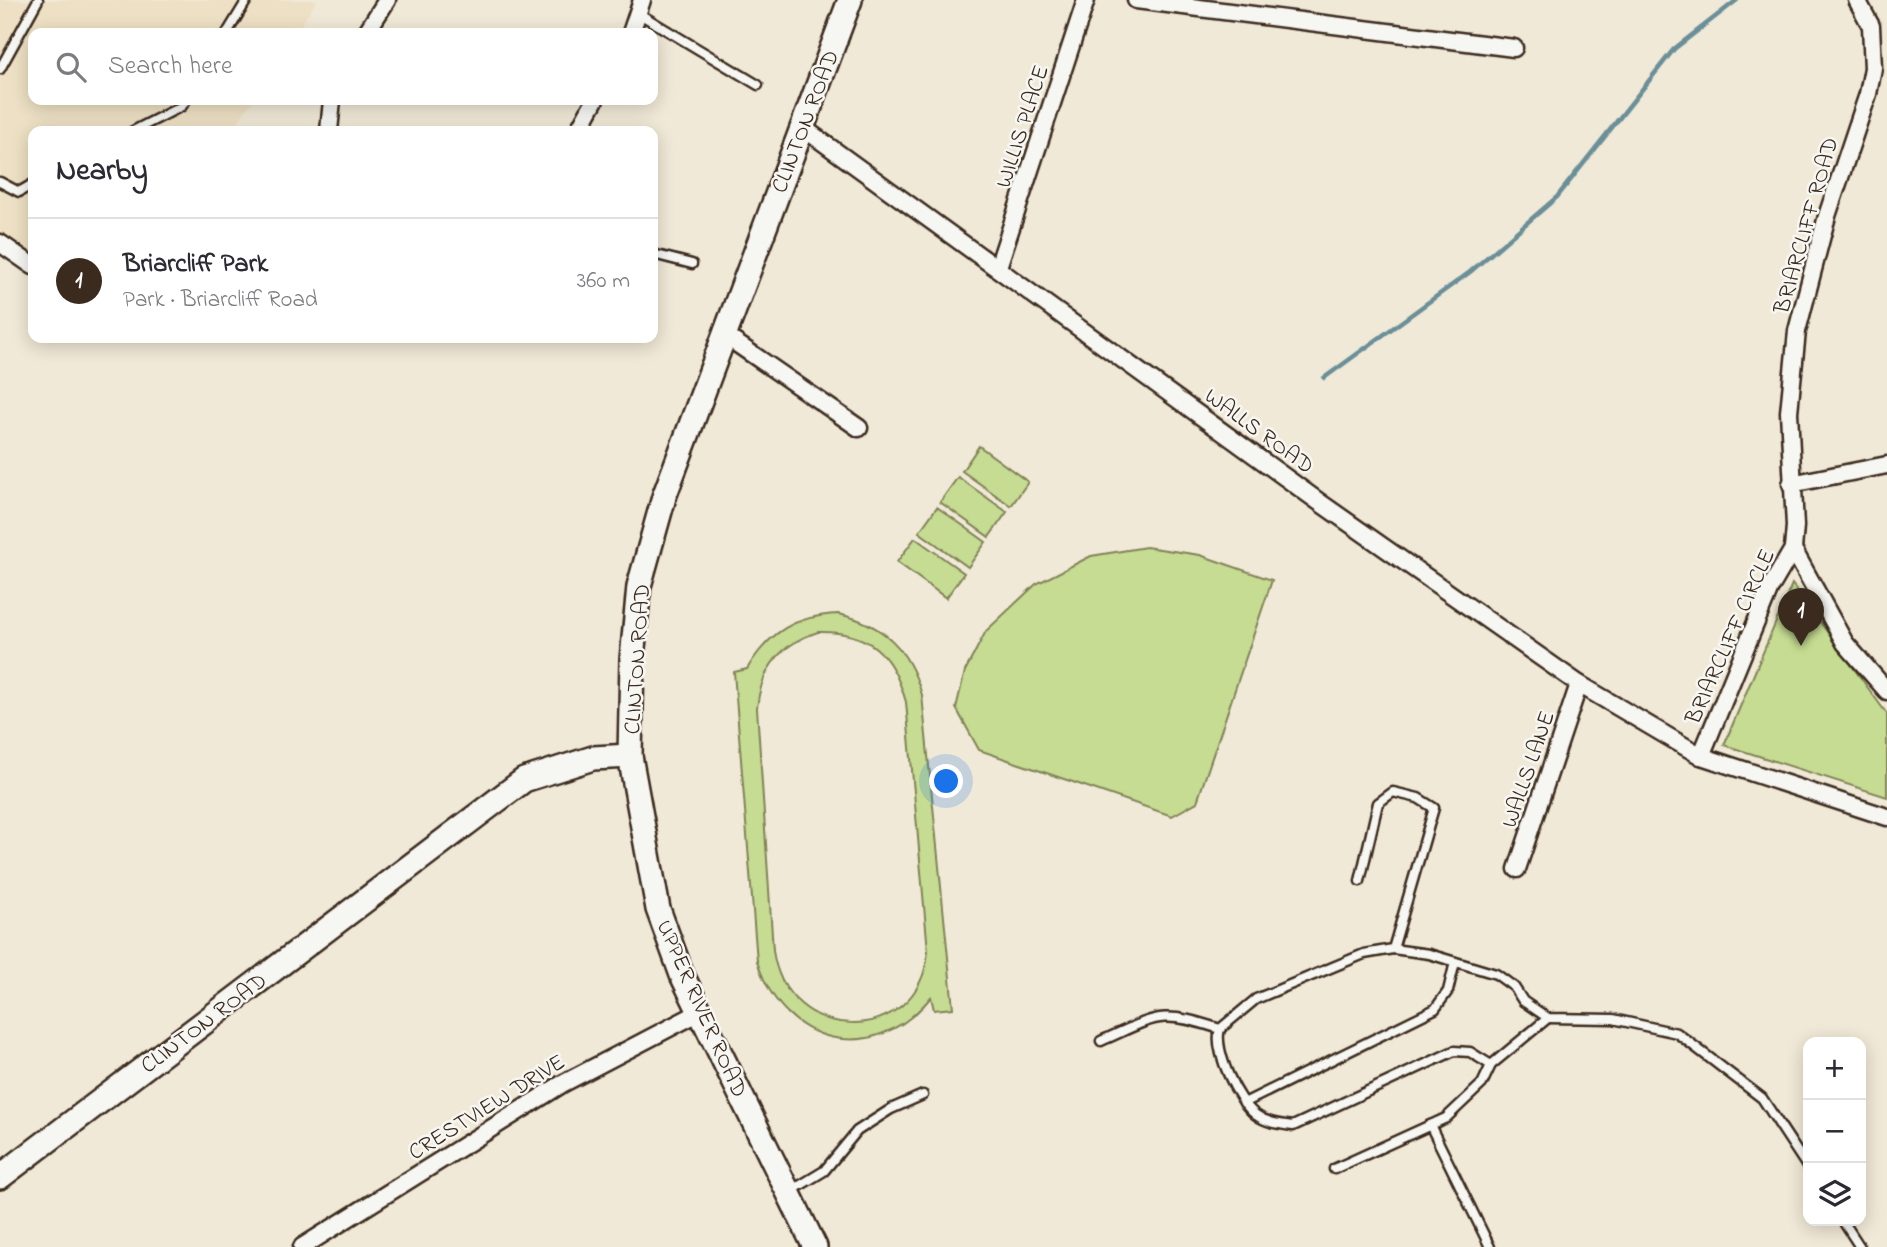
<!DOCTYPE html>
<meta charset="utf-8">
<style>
:root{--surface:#fff;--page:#f2f2f3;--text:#2b2b33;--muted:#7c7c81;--line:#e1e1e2;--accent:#3b2a1e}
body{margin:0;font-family:"Indie Flower",sans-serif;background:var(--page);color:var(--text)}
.controls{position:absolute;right:21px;bottom:21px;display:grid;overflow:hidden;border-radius:14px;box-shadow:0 4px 18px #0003}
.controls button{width:63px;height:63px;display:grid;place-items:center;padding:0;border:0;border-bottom:2px solid var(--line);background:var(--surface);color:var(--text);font:35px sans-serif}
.you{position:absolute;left:947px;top:782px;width:24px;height:24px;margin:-18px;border:5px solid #fff;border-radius:50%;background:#1a73e8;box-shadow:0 0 0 10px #1a73e833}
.badge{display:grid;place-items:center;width:46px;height:46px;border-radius:50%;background:var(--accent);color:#fff;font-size:23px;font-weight:700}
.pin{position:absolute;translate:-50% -58px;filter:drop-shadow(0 2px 4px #0008)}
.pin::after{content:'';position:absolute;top:37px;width:24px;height:21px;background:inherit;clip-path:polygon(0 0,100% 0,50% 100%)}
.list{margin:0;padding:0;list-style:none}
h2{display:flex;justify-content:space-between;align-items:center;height:91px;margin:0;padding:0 28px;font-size:30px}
h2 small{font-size:23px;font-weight:400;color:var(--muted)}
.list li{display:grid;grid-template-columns:46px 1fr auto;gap:21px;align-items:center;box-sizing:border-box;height:126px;padding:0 28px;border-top:2px solid var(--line)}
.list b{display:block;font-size:26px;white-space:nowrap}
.list p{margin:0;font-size:23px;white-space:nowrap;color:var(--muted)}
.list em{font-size:23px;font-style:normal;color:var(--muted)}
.icon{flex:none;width:38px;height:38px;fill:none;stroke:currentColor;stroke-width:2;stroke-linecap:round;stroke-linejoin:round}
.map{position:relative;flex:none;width:1887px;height:1247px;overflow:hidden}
.search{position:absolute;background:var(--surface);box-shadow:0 4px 18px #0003;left:28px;top:28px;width:630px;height:77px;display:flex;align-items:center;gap:18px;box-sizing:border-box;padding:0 24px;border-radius:14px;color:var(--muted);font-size:26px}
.panel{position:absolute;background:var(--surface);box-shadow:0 4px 18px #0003;left:28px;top:126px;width:630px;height:217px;border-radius:14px}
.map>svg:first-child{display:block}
.built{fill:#ede0c4}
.green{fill:#c5dc92;stroke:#808358;stroke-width:2;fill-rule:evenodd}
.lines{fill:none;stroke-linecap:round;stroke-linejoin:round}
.stream{stroke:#6a8f98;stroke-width:4.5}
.lane-casing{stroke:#3b2a1e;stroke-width:13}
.street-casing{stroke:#3b2a1e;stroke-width:21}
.secondary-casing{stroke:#3b2a1e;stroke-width:28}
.lane{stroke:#f6f6f2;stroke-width:8}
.street{stroke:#f6f6f2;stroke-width:16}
.secondary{stroke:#f6f6f2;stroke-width:23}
.labels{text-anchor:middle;stroke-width:5;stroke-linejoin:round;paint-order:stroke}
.street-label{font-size:23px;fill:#3b2a1e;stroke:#f6f6f2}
</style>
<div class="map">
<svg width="1887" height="1247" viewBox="0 0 1887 1247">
<rect width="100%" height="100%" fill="#f1e9d7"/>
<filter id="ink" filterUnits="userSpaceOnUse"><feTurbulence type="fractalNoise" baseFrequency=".0143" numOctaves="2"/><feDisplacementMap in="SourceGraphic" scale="14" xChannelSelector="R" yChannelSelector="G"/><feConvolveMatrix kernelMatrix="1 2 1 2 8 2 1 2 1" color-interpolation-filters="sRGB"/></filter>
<g filter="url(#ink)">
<polygon class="built" points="0,0 317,0 296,33 33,33 33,100 253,100 232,131 33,131 33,268 0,250"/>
<g class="green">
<polygon points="979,446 1028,482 1011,506 962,471"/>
<polygon points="958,477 1007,512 989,537 940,502"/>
<polygon points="937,507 986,542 968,567 919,532"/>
<polygon points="915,538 964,573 946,598 897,562"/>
<polygon points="1146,547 1200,555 1272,580 1197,802 1172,816 979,750 956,708 965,671 986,631 1036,584 1091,556"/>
<polygon points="1792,584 1887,714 1887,797 1724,745"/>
<path d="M838 614C885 624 909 650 922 695L953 1008 934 1010 931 997C874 1068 783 1046 757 961L734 672 747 669C769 632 795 616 838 614ZM818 632C870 631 892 653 906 702L928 951C920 1048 785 1046 773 950L757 708C761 669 780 644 818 632Z"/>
</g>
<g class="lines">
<polyline class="stream" points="1324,378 1470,272 1557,197 1674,49 1737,0"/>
<g class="lane-casing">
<g id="lane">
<polyline points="638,13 758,85"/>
<polyline points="227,33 247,0"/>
<polyline points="0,69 38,0"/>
<polyline points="133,131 182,106 186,100"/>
<polyline points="0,182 19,192 33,184"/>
<polyline points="653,254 692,264"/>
<polyline points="1360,881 1378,803 1393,792 1418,798 1434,808 1393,949"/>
<path d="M1220 1029C1213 1050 1238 1102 1256 1115 1267 1123 1279 1124 1293 1126L1454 1051 1470 1052 1491 1065"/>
<path d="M1101 1041C1158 1016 1159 1009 1220 1029L1256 999 1364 954 1393 949 1429 954 1496 974 1514 987 1523 1001 1548 1018 1613 1019 1677 1033 1762 1098 1808 1168"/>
<polyline points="1244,1103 1435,1009 1448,991 1455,962"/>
<polyline points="1430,1125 1490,1247"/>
<polyline points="1334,1169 1446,1118 1482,1084 1491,1065 1548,1018"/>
<polyline points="791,1191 824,1171 857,1131 891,1109 923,1095"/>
<polyline points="1843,1221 1860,1247"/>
</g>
</g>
<g class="street-casing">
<g id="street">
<polyline points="1136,0 1514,48"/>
<polyline points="1857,0 1871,26 1873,68 1868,94 1827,216 1797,331 1789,412 1795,526 1793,549 1845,643 1887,691"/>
<polyline points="366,33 387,0"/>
<polyline points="631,33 642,0"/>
<polyline points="802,127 1322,504 1579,684 1701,756 1887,817"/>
<polyline points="329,131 332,100"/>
<polyline points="578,131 595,100"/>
<polyline points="0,243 33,266"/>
<polyline points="998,267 1086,0"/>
<polyline points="723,334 859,428"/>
<polyline points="1791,484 1887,465"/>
<polyline points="1701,756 1770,588 1793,549"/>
<polyline points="1517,869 1579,684"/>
<polyline points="302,1247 562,1084 700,1012"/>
</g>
</g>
<g class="secondary-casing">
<g id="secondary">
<polyline points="0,1177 524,780 593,758 630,756"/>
<polyline points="815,1247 682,975 658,909 630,756 632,659 639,586 664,497 850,0"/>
</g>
</g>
<use href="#lane" class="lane"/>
<use href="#street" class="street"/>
<use href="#secondary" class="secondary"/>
</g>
</g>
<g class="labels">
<g class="street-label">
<text transform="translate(804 121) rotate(-69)" y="8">CLINTON ROAD</text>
<text transform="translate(1021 126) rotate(-72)" y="8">WILLIS PLACE</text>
<text transform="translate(1805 225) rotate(-74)" y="8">BRIARCLIFF ROAD</text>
<text transform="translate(1260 430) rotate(36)" y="8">WALLS ROAD</text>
<text transform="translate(1729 636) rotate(-66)" y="8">BRIARCLIFF CIRCLE</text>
<text transform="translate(636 659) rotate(-86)" y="8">CLINTON ROAD</text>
<text transform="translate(1527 769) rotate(-71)" y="8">WALLS LANE</text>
<text transform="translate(703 1008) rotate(66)" y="8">UPPER RIVER ROAD</text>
<text transform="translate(203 1022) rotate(-37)" y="8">CLINTON ROAD</text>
<text transform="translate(486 1106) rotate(-32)" y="8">CRESTVIEW DRIVE</text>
</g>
</g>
</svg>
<div class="controls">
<button>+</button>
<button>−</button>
<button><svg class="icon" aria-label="layers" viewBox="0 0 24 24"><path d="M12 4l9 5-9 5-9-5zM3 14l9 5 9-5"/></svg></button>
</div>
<div class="you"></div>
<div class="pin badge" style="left:1801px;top:646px">1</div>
<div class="search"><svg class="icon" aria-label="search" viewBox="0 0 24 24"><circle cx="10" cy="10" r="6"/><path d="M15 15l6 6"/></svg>Search here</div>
<section class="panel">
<h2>Nearby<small></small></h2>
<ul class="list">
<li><span class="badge">1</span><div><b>Briarcliff Park</b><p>Park · Briarcliff Road</p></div><em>360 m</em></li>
</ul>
</section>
</div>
